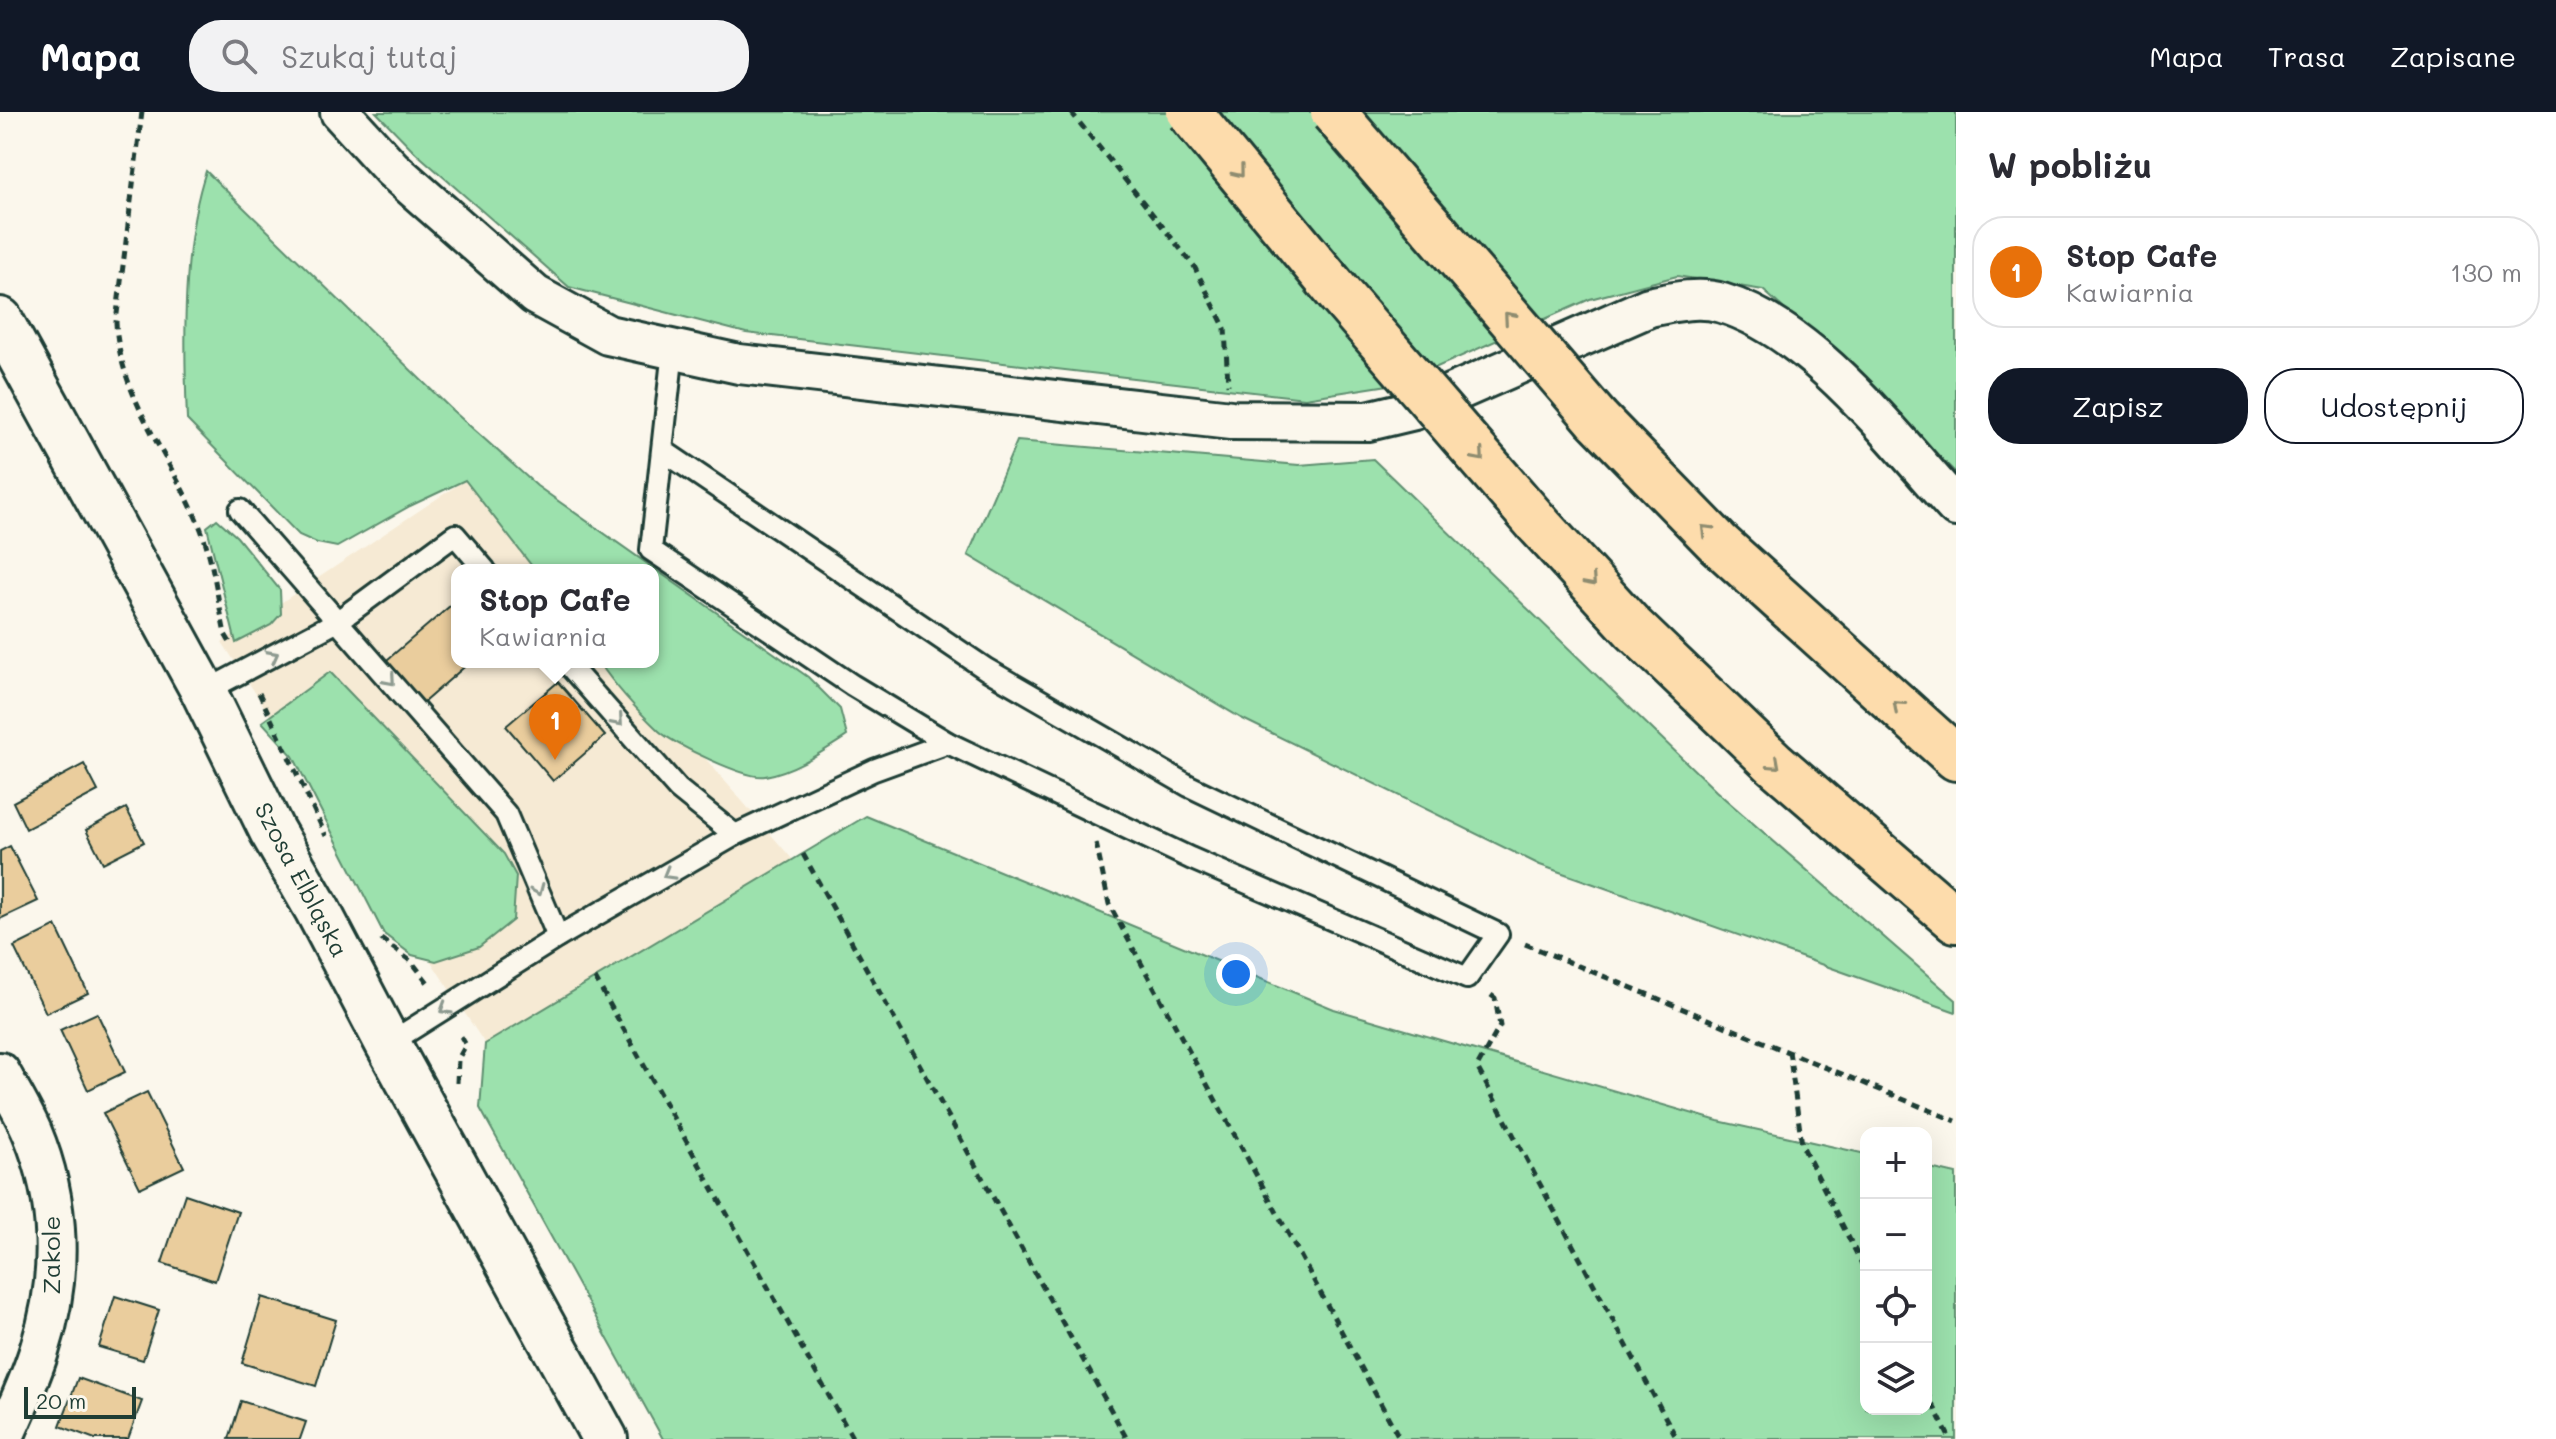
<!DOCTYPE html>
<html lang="pl">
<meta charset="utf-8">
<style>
:root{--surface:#fff;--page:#f2f2f3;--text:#2b2b33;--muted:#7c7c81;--line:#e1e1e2;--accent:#111827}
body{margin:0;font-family:Mali,sans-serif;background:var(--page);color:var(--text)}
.controls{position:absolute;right:24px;bottom:24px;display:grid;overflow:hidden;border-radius:16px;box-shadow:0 8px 32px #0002}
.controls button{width:72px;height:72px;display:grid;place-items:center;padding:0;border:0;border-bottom:2px solid var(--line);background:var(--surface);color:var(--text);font:40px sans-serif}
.scale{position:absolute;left:24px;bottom:20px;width:112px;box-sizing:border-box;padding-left:8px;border:4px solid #1f3d34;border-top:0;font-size:22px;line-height:28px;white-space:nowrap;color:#1f3d34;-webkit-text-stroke:6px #fbf7ec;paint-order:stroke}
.you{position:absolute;left:1236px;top:862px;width:28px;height:28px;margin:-20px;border:6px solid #fff;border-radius:50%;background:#1a73e8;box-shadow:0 0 0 12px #1a73e833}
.badge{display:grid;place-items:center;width:52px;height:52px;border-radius:50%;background:var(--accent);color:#fff;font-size:26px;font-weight:700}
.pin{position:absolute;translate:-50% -66px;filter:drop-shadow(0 2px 4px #0008)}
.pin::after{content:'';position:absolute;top:42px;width:28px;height:24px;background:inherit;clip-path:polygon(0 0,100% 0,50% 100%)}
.popup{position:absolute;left:451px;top:452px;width:208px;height:104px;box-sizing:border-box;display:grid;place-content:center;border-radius:16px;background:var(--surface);filter:drop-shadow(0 2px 6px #0005);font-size:26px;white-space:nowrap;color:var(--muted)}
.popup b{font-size:30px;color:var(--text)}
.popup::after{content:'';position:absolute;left:50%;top:100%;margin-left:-16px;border:16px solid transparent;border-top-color:var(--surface)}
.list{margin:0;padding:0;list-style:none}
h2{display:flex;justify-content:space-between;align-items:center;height:104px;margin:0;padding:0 32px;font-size:34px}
h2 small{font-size:26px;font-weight:400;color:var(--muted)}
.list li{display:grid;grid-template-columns:52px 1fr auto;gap:24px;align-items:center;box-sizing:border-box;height:112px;margin:0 16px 16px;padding:0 16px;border:2px solid var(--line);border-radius:32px}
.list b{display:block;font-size:30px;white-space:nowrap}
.list p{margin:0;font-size:26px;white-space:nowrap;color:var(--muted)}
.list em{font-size:26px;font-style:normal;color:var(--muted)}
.actions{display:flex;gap:16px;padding:24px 32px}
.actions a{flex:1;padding:18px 0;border:2px solid var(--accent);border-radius:32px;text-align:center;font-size:28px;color:var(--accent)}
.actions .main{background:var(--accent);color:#fff}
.icon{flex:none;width:44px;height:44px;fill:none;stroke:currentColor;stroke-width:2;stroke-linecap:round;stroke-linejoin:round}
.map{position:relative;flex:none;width:1956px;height:1327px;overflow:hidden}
header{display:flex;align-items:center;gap:48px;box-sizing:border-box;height:112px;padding:0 40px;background:var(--accent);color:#fff}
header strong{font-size:38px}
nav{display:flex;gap:44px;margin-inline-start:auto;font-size:28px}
.search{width:560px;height:72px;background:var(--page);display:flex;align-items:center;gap:20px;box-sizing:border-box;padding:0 28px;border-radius:32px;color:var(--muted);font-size:30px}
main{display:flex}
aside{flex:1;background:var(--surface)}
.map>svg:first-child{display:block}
.built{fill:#f6ead4}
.green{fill:#9ce1ad;stroke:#5e8f70;stroke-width:2}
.building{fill:#eacd9d;stroke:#1f3d34;stroke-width:2}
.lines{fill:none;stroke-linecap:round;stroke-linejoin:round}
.service-casing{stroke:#1f3d34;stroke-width:26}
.minor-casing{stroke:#1f3d34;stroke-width:44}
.secondary-casing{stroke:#1f3d34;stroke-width:50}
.motorway-casing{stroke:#1f3d34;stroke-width:50}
.path{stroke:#1f3d34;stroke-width:5;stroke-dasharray:8 6;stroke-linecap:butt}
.service{stroke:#fbf7ec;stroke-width:20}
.minor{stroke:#fbf7ec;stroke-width:38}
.secondary{stroke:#fbf7ec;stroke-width:44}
.motorway{stroke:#fddcac;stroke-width:44}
.motorway-bridge-casing{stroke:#1f3d34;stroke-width:50;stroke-linecap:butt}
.motorway-bridge{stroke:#fddcac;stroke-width:44}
.oneway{stroke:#8e8c70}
.oneway2{stroke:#8d9a90}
.labels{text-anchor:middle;stroke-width:8;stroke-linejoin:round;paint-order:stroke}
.street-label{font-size:24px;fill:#1f3d34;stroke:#fbf7ec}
</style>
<header>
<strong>Mapa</strong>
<div class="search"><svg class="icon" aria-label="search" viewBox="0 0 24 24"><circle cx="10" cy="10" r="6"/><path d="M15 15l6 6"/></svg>Szukaj tutaj</div>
<nav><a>Mapa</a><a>Trasa</a><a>Zapisane</a></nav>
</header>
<main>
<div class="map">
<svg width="1956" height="1327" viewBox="0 0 1956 1327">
<rect width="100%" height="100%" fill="#fbf7ec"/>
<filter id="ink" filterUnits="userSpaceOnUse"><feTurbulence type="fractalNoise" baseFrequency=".0125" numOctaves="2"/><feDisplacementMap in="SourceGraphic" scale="16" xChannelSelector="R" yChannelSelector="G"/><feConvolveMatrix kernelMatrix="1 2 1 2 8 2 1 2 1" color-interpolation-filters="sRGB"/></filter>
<g filter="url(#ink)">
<polygon class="built" points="465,368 543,458 457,458 457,550 622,550 793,748 485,932 222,530"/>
<g class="green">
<polygon points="376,0 1956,0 1956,361 1841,248 1763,178 1677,164 1590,187 1401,271 1305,286 746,221 569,175 416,41"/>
<path d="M206 59 452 298 537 374 808 565 840 597 847 624C822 640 794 659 765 664 747 668 673 632 659 619 638 599 615 574 599 550H653V458H535L465 368 410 394 337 435 317 431 299 423 187 308C184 233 182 129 206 59Z"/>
<polygon points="1017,329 1299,353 1373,347 1716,679 1956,888 1956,900 1540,753 1241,606 968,443"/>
<polygon points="217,407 237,425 280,478 281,502 271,513 236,531 207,415"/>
<polygon points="330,560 504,742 516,764 513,808 479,835 436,849 412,843 384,822 293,644 262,610"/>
<polygon points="866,704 1334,897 1718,1009 1866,1042 1866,1297 1926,1297 1926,1055 1956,1062 1956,1327 663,1327 480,996 485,932"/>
</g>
<g class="building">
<polygon points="457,488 457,550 470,550 417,596 381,553"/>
<polygon points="558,570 605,624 553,669 506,614"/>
<polygon points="84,652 98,679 26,717 13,690"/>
<polygon points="126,696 144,730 103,751 86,718"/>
<polygon points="10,734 38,789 0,807 0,739"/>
<polygon points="56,814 88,881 46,901 14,835"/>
<polygon points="97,901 125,960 88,978 60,918"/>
<polygon points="147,980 184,1055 140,1076 103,1001"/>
<polygon points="185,1082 238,1100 215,1169 162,1151"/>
<polygon points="115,1184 159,1198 143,1248 99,1235"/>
<polygon points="262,1185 336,1208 316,1274 242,1251"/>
<polygon points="78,1266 142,1289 128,1327 95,1327 60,1314"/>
<polygon points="241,1289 306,1310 300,1327 229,1327"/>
</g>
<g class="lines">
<g class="service-casing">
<g id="service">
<polyline points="662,338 986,557 1189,674 1498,822 1467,866 1190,746 948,631 852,573 651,438 673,238"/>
<polyline points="240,398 506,702 558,825"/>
<polyline points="566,550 678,677 735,723"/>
<polyline points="204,580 338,509 455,423 485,458"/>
<polyline points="388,932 558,825 735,723 874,658 948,631"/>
</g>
</g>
<g class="minor-casing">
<g id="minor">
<path d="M340 0 392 57 535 183 608 223 739 252 1231 308 1368 309 1414 298 1649 195C1673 190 1698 184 1722 191 1813 218 1893 326 1956 395"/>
<path d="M0 960C11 980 23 999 32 1020 61 1089 63 1165 40 1236 31 1267 16 1297 3 1327"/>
</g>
</g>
<g class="secondary-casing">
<polyline id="secondary" points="0,208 204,580 272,719 317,797 388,932 605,1327"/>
</g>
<g class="motorway-casing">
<g id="motorway">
<polyline points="1597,307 1719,432 1956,646"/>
<polyline points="1538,412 1633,516 1774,651 1956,808"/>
</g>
</g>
<g class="path">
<path d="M142 0 116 210C119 283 169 343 197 408 213 443 217 485 225 522L232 534"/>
<polyline points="1071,0 1194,154 1225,216 1228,273"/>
<polyline points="259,581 326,724"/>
<polyline points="1096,731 1109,792 1400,1327"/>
<polyline points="803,742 1127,1327"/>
<polyline points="381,827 412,850 429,872"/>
<polyline points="1525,832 1956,1009"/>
<polyline points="595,866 853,1327"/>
<polyline points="1491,883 1495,886 1500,914 1477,955 1677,1327"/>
<polyline points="1789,939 1802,1033 1866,1160"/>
<polyline points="457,971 458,947 466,933 459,921"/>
<polyline points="1926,1279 1950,1327"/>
</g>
<use href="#service" class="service"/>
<use href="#minor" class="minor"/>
<use href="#secondary" class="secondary"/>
<use href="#motorway" class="motorway"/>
<g class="motorway-bridge-casing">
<g id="motorway-bridge">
<polyline points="1189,0 1340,183 1538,412"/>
<polyline points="1333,0 1597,307"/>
</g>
</g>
<use href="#motorway-bridge" class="motorway-bridge"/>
</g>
<defs><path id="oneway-chevron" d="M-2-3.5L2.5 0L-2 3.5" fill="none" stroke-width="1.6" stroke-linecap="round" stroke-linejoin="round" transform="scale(2)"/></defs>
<g class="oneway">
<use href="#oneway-chevron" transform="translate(1239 60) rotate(51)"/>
<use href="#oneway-chevron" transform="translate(1509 205) rotate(-131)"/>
<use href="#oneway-chevron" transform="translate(1479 344) rotate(49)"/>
<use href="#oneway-chevron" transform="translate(1706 418) rotate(-135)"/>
<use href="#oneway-chevron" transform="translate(1591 469) rotate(48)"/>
<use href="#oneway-chevron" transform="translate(1898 594) rotate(-138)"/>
<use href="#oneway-chevron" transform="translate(1775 652) rotate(42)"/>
</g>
<g class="oneway2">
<use href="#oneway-chevron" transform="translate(273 544) rotate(-28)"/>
<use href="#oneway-chevron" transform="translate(390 568) rotate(49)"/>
<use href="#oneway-chevron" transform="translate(618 609) rotate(49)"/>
<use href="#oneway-chevron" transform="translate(668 762) rotate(150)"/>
<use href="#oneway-chevron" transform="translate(538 778) rotate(67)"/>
<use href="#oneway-chevron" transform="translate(445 897) rotate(148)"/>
</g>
</g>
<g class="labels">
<g class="street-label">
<text transform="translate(301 768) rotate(62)" y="8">Szosa Elbląska</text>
<text transform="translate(52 1143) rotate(-90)" y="8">Zakole</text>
</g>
</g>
</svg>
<div class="controls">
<button>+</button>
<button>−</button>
<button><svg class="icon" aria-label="locate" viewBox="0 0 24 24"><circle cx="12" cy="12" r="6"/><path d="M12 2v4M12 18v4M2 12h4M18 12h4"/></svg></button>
<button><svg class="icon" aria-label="layers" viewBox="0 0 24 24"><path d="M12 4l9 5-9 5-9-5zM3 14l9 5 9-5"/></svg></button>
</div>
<div class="scale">20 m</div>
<div class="you"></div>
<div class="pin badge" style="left:555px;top:648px;background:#e8710a">1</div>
<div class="popup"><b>Stop Cafe</b>Kawiarnia</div>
</div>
<aside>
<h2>W pobliżu<small></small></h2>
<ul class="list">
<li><span class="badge" style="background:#e8710a">1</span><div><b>Stop Cafe</b><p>Kawiarnia</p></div><em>130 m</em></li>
</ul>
<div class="actions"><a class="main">Zapisz</a><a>Udostępnij</a></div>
</aside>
</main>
